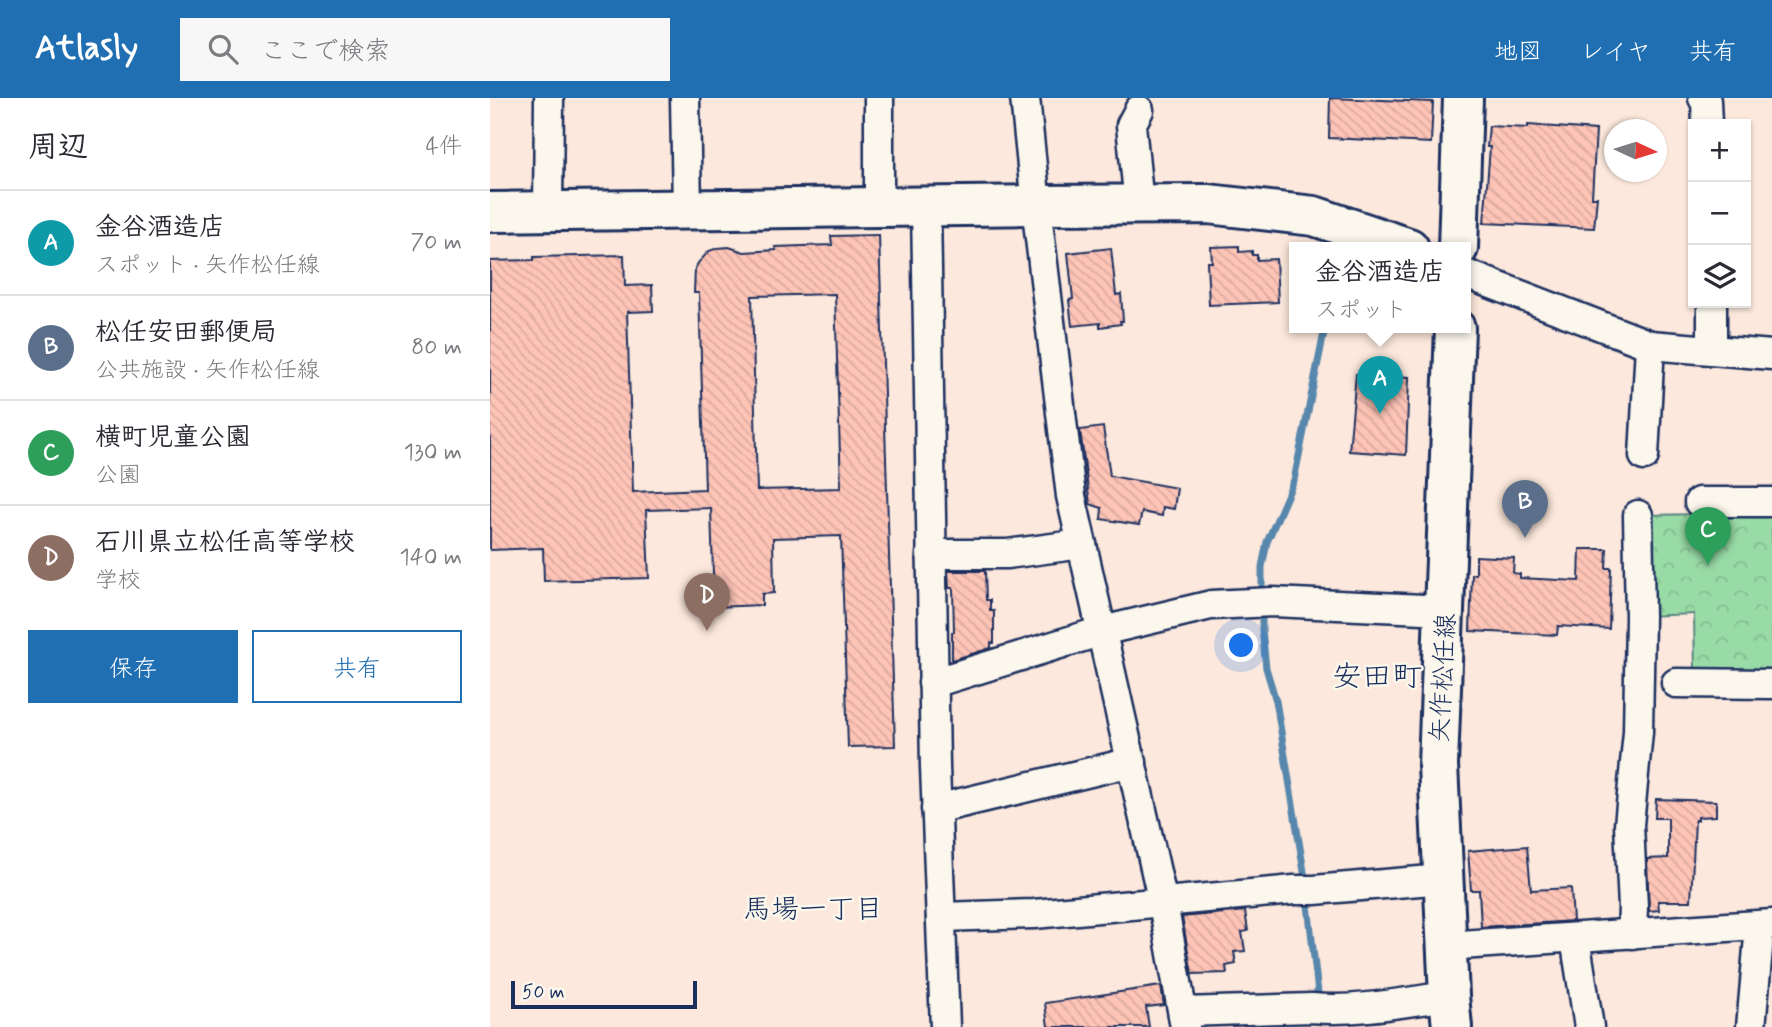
<!DOCTYPE html>
<html lang="ja">
<meta charset="utf-8">
<style>
:root{--surface:#fff;--page:#f7f7f7;--text:#2b2b33;--muted:#7c7c81;--line:#e1e1e2;--accent:#1f6fb2}
body{margin:0;font-family:Mynerve,"Klee One",sans-serif;background:var(--page);color:var(--text)}
.controls{position:absolute;right:21px;top:21px;display:grid;overflow:hidden;border-radius:0px;box-shadow:0 2px 5px #0004}
.controls button{width:63px;height:63px;display:grid;place-items:center;padding:0;border:0;border-bottom:2px solid var(--line);background:var(--surface);color:var(--text);font:35px sans-serif}
.compass{position:absolute;left:1114px;top:21px;width:63px;height:63px;border-radius:50%;background:var(--surface);box-shadow:0 2px 5px #0004;rotate:94deg}
.scale{position:absolute;left:21px;bottom:18px;width:186px;box-sizing:border-box;padding-left:7px;border:4px solid #1b2f5e;border-top:0;font-size:19px;line-height:24px;white-space:nowrap;color:#1b2f5e;-webkit-text-stroke:5px #fbf7ec;paint-order:stroke}
.you{position:absolute;left:752px;top:548px;width:24px;height:24px;margin:-18px;border:5px solid #fff;border-radius:50%;background:#1a73e8;box-shadow:0 0 0 10px #1a73e833}
.badge{display:grid;place-items:center;width:46px;height:46px;border-radius:50%;background:var(--accent);color:#fff;font-size:23px;font-weight:700}
.pin{position:absolute;translate:-50% -58px;filter:drop-shadow(0 2px 4px #0008)}
.pin::after{content:'';position:absolute;top:37px;width:24px;height:21px;background:inherit;clip-path:polygon(0 0,100% 0,50% 100%)}
.popup{position:absolute;left:799px;top:144px;width:182px;height:91px;box-sizing:border-box;display:grid;place-content:center;border-radius:0px;background:var(--surface);filter:drop-shadow(0 2px 5px #0005);font-size:23px;white-space:nowrap;color:var(--muted)}
.popup b{font-size:26px;color:var(--text)}
.popup::after{content:'';position:absolute;left:50%;top:100%;margin-left:-14px;border:14px solid transparent;border-top-color:var(--surface)}
.list{margin:0;padding:0;list-style:none}
h2{display:flex;justify-content:space-between;align-items:center;height:91px;margin:0;padding:0 28px;font-size:30px}
h2 small{font-size:23px;font-weight:400;color:var(--muted)}
.list li{display:grid;grid-template-columns:46px 1fr auto;gap:21px;align-items:center;box-sizing:border-box;height:105px;padding:0 28px;border-top:2px solid var(--line)}
.list b{display:block;font-size:26px;white-space:nowrap}
.list p{margin:0;font-size:23px;white-space:nowrap;color:var(--muted)}
.list em{font-size:23px;font-style:normal;color:var(--muted)}
.actions{display:flex;gap:14px;padding:21px 28px}
.actions a{flex:1;padding:16px 0;border:2px solid var(--accent);border-radius:0px;text-align:center;font-size:24px;color:var(--accent)}
.actions .main{background:var(--accent);color:#fff}
.icon{flex:none;width:38px;height:38px;fill:none;stroke:currentColor;stroke-width:2;stroke-linecap:round;stroke-linejoin:round}
.map{position:relative;flex:none;width:1282px;height:929px;overflow:hidden}
header{display:flex;align-items:center;gap:42px;box-sizing:border-box;height:98px;padding:0 35px;background:var(--accent);color:#fff}
header strong{font-size:33px}
nav{display:flex;gap:38px;margin-inline-start:auto;font-size:24px}
.search{width:490px;height:63px;background:var(--page);display:flex;align-items:center;gap:18px;box-sizing:border-box;padding:0 24px;border-radius:0px;color:var(--muted);font-size:26px}
main{display:flex}
aside{flex:1;background:var(--surface)}
.map>svg:first-child{display:block}
.forest{fill:url(#forest-crowns);stroke:#5a8582;stroke-width:2}
.lines{fill:none;stroke-linecap:round;stroke-linejoin:round}
.stream{stroke:#5887ad;stroke-width:7}
.building{fill:url(#building-back-hatch);stroke:#1b2f5e;stroke-width:2;fill-rule:evenodd}
.street-casing{stroke:#1b2f5e;stroke-width:33}
.secondary-casing{stroke:#1b2f5e;stroke-width:44}
.street{stroke:#fbf7ec;stroke-width:28}
.secondary{stroke:#fbf7ec;stroke-width:38}
.labels{text-anchor:middle;stroke-width:5;stroke-linejoin:round;paint-order:stroke}
.street-label{font-size:26px;fill:#1b2f5e;stroke:#fbf7ec}
.neighbourhood-label{font-size:28px;fill:#1b2f5e;stroke:#fbf7ec}
.quarter-label{font-size:30px;fill:#1b2f5e;stroke:#fbf7ec}
</style>
<header>
<strong>Atlasly</strong>
<div class="search"><svg class="icon" aria-label="search" viewBox="0 0 24 24"><circle cx="10" cy="10" r="6"/><path d="M15 15l6 6"/></svg>ここで検索</div>
<nav><a>地図</a><a>レイヤ</a><a>共有</a></nav>
</header>
<main>
<aside>
<h2>周辺<small>4件</small></h2>
<ul class="list">
<li><span class="badge" style="background:#0f9aa8">A</span><div><b>金谷酒造店</b><p>スポット · 矢作松任線</p></div><em>70 m</em></li>
<li><span class="badge" style="background:#5c6f8a">B</span><div><b>松任安田郵便局</b><p>公共施設 · 矢作松任線</p></div><em>80 m</em></li>
<li><span class="badge" style="background:#2e9e5b">C</span><div><b>横町児童公園</b><p>公園</p></div><em>130 m</em></li>
<li><span class="badge" style="background:#8d6e63">D</span><div><b>石川県立松任高等学校</b><p>学校</p></div><em>140 m</em></li>
</ul>
<div class="actions"><a class="main">保存</a><a>共有</a></div>
</aside>
<div class="map">
<svg width="1282" height="929" viewBox="0 0 1282 929">
<defs>
<pattern id="forest-crowns" width="20" height="18" patternUnits="userSpaceOnUse" patternTransform="scale(1.75)"><rect width="20" height="18" fill="#99dba6"/><path d="M2 6a3 3 0 1 1 6 0M12 15a3 3 0 1 1 6 0" fill="none" stroke="#83bc91"/></pattern>
<pattern id="building-back-hatch" width="6" height="6" patternUnits="userSpaceOnUse" patternTransform="scale(1.75)"><rect width="6" height="6" fill="#fec4b6"/><path d="M-1 5l2 2M0 0l6 6M5-1l2 2" fill="none" stroke="#d9a99f"/></pattern>
</defs>
<rect width="100%" height="100%" fill="#fce8dc"/>
<filter id="ink" filterUnits="userSpaceOnUse"><feTurbulence type="fractalNoise" baseFrequency=".0143" numOctaves="2"/><feDisplacementMap in="SourceGraphic" scale="14" xChannelSelector="R" yChannelSelector="G"/><feConvolveMatrix kernelMatrix="1 2 1 2 8 2 1 2 1" color-interpolation-filters="sRGB"/></filter>
<g filter="url(#ink)">
<polygon class="forest" points="1282,415 1282,579 1205,577 1204,516 1155,518 1152,417"/>
<g class="lines">
<g class="stream">
<polyline points="772,499 772,469 777,444 804,382 835,230"/>
<polyline points="772,511 772,531 776,570 786,603 816,786"/>
<polyline points="817,798 829,904"/>
</g>
</g>
<g class="building">
<polygon points="840,0 943,4 941,45 839,40"/>
<polygon points="1038,27 1106,32 1102,99 1107,99 1104,130 994,125 1000,49 997,49 999,28 1038,30"/>
<path d="M389 137 405 648 358 649 351 438 283 440 284 495 272 496V507L224 509 221 410 156 412 159 480 54 483 53 450 0 452V163L44 162V159L134 157 135 188 162 187 163 213 137 214 143 394 215 391 209 195H204L205 171 208 165 219 153 228 150 239 149 254 154 286 152 285 149 342 147 341 138ZM345 196 351 390 267 392 262 198Z"/>
<polygon points="749,148 749,154 762,153 762,157 767,157 767,162 786,161 788,204 719,207 717,164 722,164 721,149"/>
<polygon points="621,150 626,197 631,196 633,223 630,223 631,226 610,229 610,225 582,228 579,202 583,201 578,155"/>
<polygon points="866,276 919,279 916,357 859,353"/>
<polygon points="613,329 620,378 687,390 684,411 673,409 672,418 652,414 649,427 611,421 612,410 600,406 590,332"/>
<polygon points="1090,451 1117,451 1116,470 1121,470 1119,531 1068,528 1067,537 980,533 982,476 986,476 986,458 1024,460 1023,475 1030,476 1030,480 1089,483"/>
<polygon points="458,473 495,473 496,502 500,502 500,513 504,513 504,545 501,545 501,550 462,562 462,534 464,534 463,490 459,490"/>
<polygon points="1166,701 1226,703 1226,718 1208,719 1208,722 1205,722 1201,803 1168,803 1169,812 1159,813 1157,761 1178,760 1178,720 1165,720"/>
<polygon points="1037,748 1041,792 1081,790 1083,823 991,829 989,792 981,792 978,753"/>
<polygon points="755,813 758,833 752,834 755,853 744,854 746,866 736,868 737,875 702,876 692,819"/>
<polygon points="671,888 674,907 656,909 659,929 558,929 555,905"/>
</g>
<g class="lines">
<g class="street-casing">
<g id="street">
<polyline points="195,0 197,111"/>
<polyline points="535,0 546,107 581,398 673,805 695,929"/>
<polyline points="1213,0 1216,3 1217,26"/>
<polyline points="649,107 641,27 649,12"/>
<polyline points="436,108 445,669 455,929"/>
<polyline points="389,109 389,0"/>
<polyline points="58,113 59,0"/>
<polyline points="976,176 1160,247 1282,257"/>
<polyline points="1222,205 1222,252"/>
<polyline points="1154,358 1160,247"/>
<polyline points="1209,404 1282,404"/>
<polyline points="441,456 517,456 592,446"/>
<polyline points="443,585 612,533 721,507 783,504 955,512"/>
<polyline points="1186,585 1282,586"/>
<polyline points="446,711 642,664"/>
<polyline points="451,819 544,816 804,792 824,792 953,781"/>
<polyline points="1142,836 1143,809 1139,727 1148,634 1150,519 1148,417"/>
<polyline points="1085,840 1099,929"/>
<polyline points="956,848 1282,826"/>
<path d="M693 914 822 910C867 914 914 904 959 898"/>
<polyline points="1261,929 1270,828"/>
</g>
</g>
<g class="secondary-casing">
<g id="secondary">
<polyline points="0,114 546,107 718,106 824,118 919,150"/>
<polyline points="968,150 973,0"/>
<polyline points="962,929 959,898 948,667 965,230"/>
</g>
</g>
<use href="#street" class="street"/>
<use href="#secondary" class="secondary"/>
</g>
</g>
<g class="labels">
<g class="street-label">
<text transform="translate(952 580) rotate(-87)" y="9">矢作松任線</text>
</g>
<g class="neighbourhood-label">
<text x="323" y="820">馬場一丁目</text>
</g>
<g class="quarter-label">
<text x="887" y="588">安田町</text>
</g>
</g>
</svg>
<div class="controls">
<button>+</button>
<button>−</button>
<button><svg class="icon" aria-label="layers" viewBox="0 0 24 24"><path d="M12 4l9 5-9 5-9-5zM3 14l9 5 9-5"/></svg></button>
</div>
<svg class="compass" viewBox="-18 -18 36 36"><path d="M0-13l5 13h-10z" fill="#e53935"/><path d="M0 13l5-13h-10z" fill="#7c7c81"/></svg>
<div class="scale">50 m</div>
<div class="you"></div>
<div class="pin badge" style="left:890px;top:316px;background:#0f9aa8">A</div>
<div class="popup"><b>金谷酒造店</b>スポット</div>
<div class="pin badge" style="left:1035px;top:440px;background:#5c6f8a">B</div>
<div class="pin badge" style="left:1218px;top:467px;background:#2e9e5b">C</div>
<div class="pin badge" style="left:217px;top:533px;background:#8d6e63">D</div>
</div>
</main>
